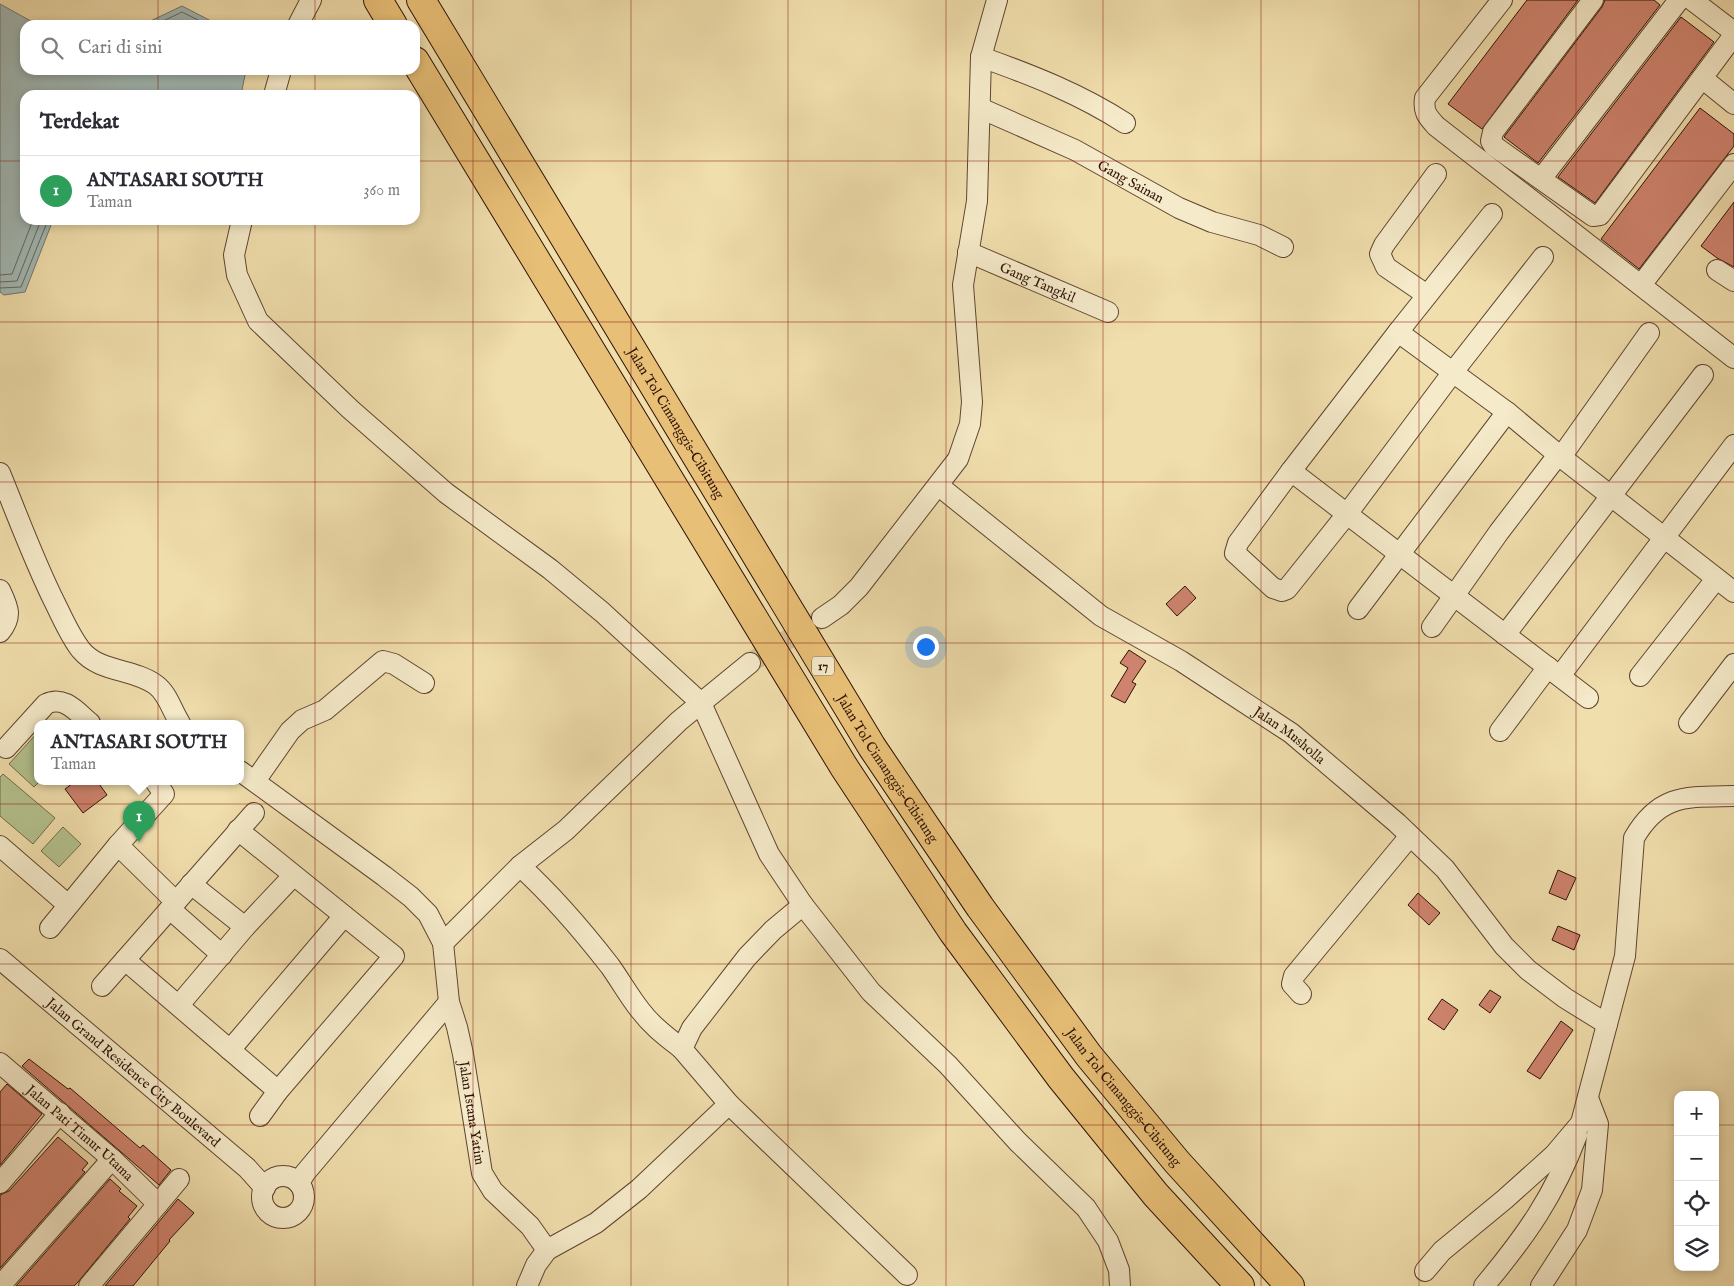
<!DOCTYPE html>
<html lang="id">
<meta charset="utf-8">
<style>
:root{--surface:#fff;--page:#f2f2f3;--text:#2b2b33;--muted:#7c7c81;--line:#e1e1e2;--accent:#0f766e}
body{margin:0;font-family:"IM FELL English",serif;background:var(--page);color:var(--text)}
.controls{position:absolute;right:15px;bottom:15px;display:grid;overflow:hidden;border-radius:10px;box-shadow:0 2px 8px #0003}
.controls button{width:45px;height:45px;display:grid;place-items:center;padding:0;border:0;border-bottom:1px solid var(--line);background:var(--surface);color:var(--text);font:25px sans-serif}
.you{position:absolute;left:925px;top:646px;width:18px;height:18px;margin:-12px;border:4px solid #fff;border-radius:50%;background:#1a73e8;box-shadow:0 0 0 8px #1a73e833}
.badge{display:grid;place-items:center;width:32px;height:32px;border-radius:50%;background:var(--accent);color:#fff;font-size:16px;font-weight:700}
.pin{position:absolute;translate:-50% -41px;filter:drop-shadow(0 1px 2px #0008)}
.pin::after{content:'';position:absolute;top:26px;width:18px;height:15px;background:inherit;clip-path:polygon(0 0,100% 0,50% 100%)}
.popup{position:absolute;left:34px;top:720px;width:210px;height:65px;box-sizing:border-box;display:grid;place-content:center;border-radius:10px;background:var(--surface);filter:drop-shadow(0 1px 4px #0005);font-size:16px;white-space:nowrap;color:var(--muted)}
.popup b{font-size:19px;color:var(--text)}
.popup::after{content:'';position:absolute;left:50%;top:100%;margin-left:-10px;border:10px solid transparent;border-top-color:var(--surface)}
.list{margin:0;padding:0;list-style:none}
h2{display:flex;justify-content:space-between;align-items:center;height:65px;margin:0;padding:0 20px;font-size:21px}
h2 small{font-size:16px;font-weight:400;color:var(--muted)}
.list li{display:grid;grid-template-columns:32px 1fr auto;gap:15px;align-items:center;box-sizing:border-box;height:70px;padding:0 20px;border-top:1px solid var(--line)}
.list b{display:block;font-size:19px;white-space:nowrap}
.list p{margin:0;font-size:16px;white-space:nowrap;color:var(--muted)}
.list em{font-size:16px;font-style:normal;color:var(--muted)}
.icon{flex:none;width:28px;height:28px;fill:none;stroke:currentColor;stroke-width:2;stroke-linecap:round;stroke-linejoin:round}
.map{position:relative;flex:none;width:1734px;height:1286px;overflow:hidden}
.search{position:absolute;background:var(--surface);box-shadow:0 2px 8px #0003;left:20px;top:20px;width:400px;height:55px;display:flex;align-items:center;gap:12px;box-sizing:border-box;padding:0 18px;border-radius:15px;color:var(--muted);font-size:19px}
.panel{position:absolute;background:var(--surface);box-shadow:0 2px 8px #0003;left:20px;top:90px;width:400px;height:135px;border-radius:15px}
.map>svg:first-child{display:block}
.green{fill:#b4c28e;stroke:#726a4a}
.water{fill:#a1b9b6;stroke:#737670}
.lines{fill:none;stroke-linecap:round;stroke-linejoin:round}
.shore{stroke:#68665e;stroke-width:1}
.building{fill:#cf836e;stroke:#2f1206}
.minor-tunnel{stroke:#d3bf93;stroke-width:20;stroke-dasharray:20 10;stroke-linecap:butt}
.minor-casing{stroke:#5f4530;stroke-width:22}
.highway-casing{stroke:#2f1206;stroke-width:30}
.minor{stroke:#f5eac9;stroke-width:20}
.highway{stroke:#e8bf76;stroke-width:28}
.grid{fill:none;stroke:#8f2418;stroke-width:1;stroke-opacity:0.55}
.labels{text-anchor:middle;stroke-width:4;stroke-linejoin:round;paint-order:stroke}
.shield{fill:#f5eac9;stroke:#6a5340;stroke-width:1}
.shield-label{font-size:12px;font-weight:bold;fill:#2f1206}
.street-label{font-size:14px;fill:#2f1206;stroke:#f5eac9}
</style>
<div class="map">
<svg width="1734" height="1286" viewBox="0 0 1734 1286">
<rect width="100%" height="100%" fill="#f0deac"/>
<filter id="stains"><feTurbulence type="fractalNoise" baseFrequency=".004" numOctaves="4"/><feColorMatrix values="0 0 0 0 .2 0 0 0 0 .09 0 0 0 0 .02 0 0 0 .5 -.17"/></filter>
<radialGradient id="worn" r=".72"><stop offset=".6" stop-color="#630" stop-opacity="0"/><stop offset="1" stop-color="#630" stop-opacity=".3"/></radialGradient>
<g class="green">
<polygon points="38,732 38,781 40,781 34,787 9,764"/>
<polygon points="3,774 55,818 33,844 0,816 0,777"/>
<polygon points="63,827 81,844 59,867 41,851"/>
</g>
<g class="water">
<polygon points="0,4 38,25 25,25 25,70 246,70 241,95 25,95 25,220 53,220 25,292 4,295 0,292"/>
<polygon points="182,6 211,21 215,25 142,25"/>
</g>
<g class="lines">
<g class="shore">
<polyline points="155,25 182,12 208,25"/>
<polyline points="0,275 12,274 33,220"/>
<polyline points="0,282 17,281 41,220"/>
<polyline points="0,288 21,287 48,220"/>
</g>
</g>
<g class="building">
<polygon points="1527,0 1578,0 1482,129 1448,104"/>
<polygon points="1605,0 1654,0 1660,5 1538,163 1504,137 1602,7"/>
<polygon points="1681,17 1714,42 1595,203 1558,177"/>
<polygon points="1700,108 1734,134 1734,146 1639,269 1601,239"/>
<polygon points="1734,202 1734,267 1717,258 1701,246"/>
<polygon points="1185,586 1196,598 1177,616 1166,604"/>
<polygon points="1129,650 1146,661 1132,682 1136,684 1125,703 1111,696 1128,668 1120,663"/>
<polygon points="76,781 97,781 107,795 83,813 65,789"/>
<polygon points="1558,870 1576,878 1566,900 1549,893"/>
<polygon points="1418,893 1440,913 1429,925 1408,905"/>
<polygon points="1558,926 1580,935 1574,950 1552,940"/>
<polygon points="1490,990 1501,997 1490,1013 1479,1005"/>
<polygon points="1442,999 1458,1010 1444,1030 1428,1019"/>
<polygon points="1561,1021 1573,1030 1540,1079 1527,1071"/>
<polygon points="29,1059 68,1089 70,1088 140,1148 143,1145 171,1170 159,1185 22,1066"/>
<polygon points="7,1084 42,1114 0,1165 0,1092"/>
<polygon points="58,1137 88,1163 82,1170 85,1172 0,1268 0,1195 9,1191"/>
<polygon points="110,1179 121,1189 119,1191 137,1206 128,1217 130,1219 78,1282 74,1286 16,1286"/>
<polygon points="178,1199 194,1213 169,1240 170,1241 133,1286 105,1286"/>
</g>
<g class="lines">
<polyline class="minor-tunnel" points="750,663 822,618"/>
<g class="minor-casing">
<g id="minor">
<path d="M1502 0 1425 98C1423 112 1427 116 1436 126L1734 358"/>
<polyline points="1593,0 1493,132 1491,141 1494,146 1593,216 1600,215 1603,211 1734,35"/>
<polyline points="1692,0 1734,32"/>
<polyline points="298,25 311,0"/>
<path d="M981 57C1032 75 1080 94 1125 123"/>
<polyline points="1702,78 1734,104"/>
<polyline points="274,95 281,70"/>
<path id="s1" d="M980 108 1075 150 1179 208 1212 222 1259 235 1283 247"/>
<polyline points="1541,179 1679,0"/>
<polyline points="1492,214 1398,332 1507,412 1561,457"/>
<polyline points="242,220 234,255 237,275 258,321 350,409 446,493 550,569 602,612 701,703 769,854 803,905 871,992 948,1065 1018,1142 1086,1208 1108,1241 1119,1270 1120,1286"/>
<path id="s2" d="M968 252 1108 312"/>
<polyline points="1543,257 1453,372 1347,514 1588,698"/>
<polyline points="1717,270 1734,281"/>
<polyline points="1641,285 1734,164"/>
<polyline points="1427,295 1386,267 1380,254 1384,245 1436,174"/>
<polyline points="1649,333 1561,457 1734,592"/>
<polygon points="1291,471 1347,514 1287,589 1282,591 1273,588 1235,553 1238,543"/>
<polyline points="1291,471 1398,332"/>
<path d="M0 473C18 517 34 561 55 603 63 619 70 636 81 650 100 673 133 668 156 685 168 694 172 711 180 723"/>
<path id="s3" d="M939 486 1101 616 1181 661 1291 733 1397 823 1445 869 1504 946 1528 970 1565 998 1607 1024"/>
<path d="M0 590C8 607 13 616 0 632"/>
<polyline points="1358,609 1507,412"/>
<polyline points="822,618 841,605 859,587 958,459 970,424 972,402 963,285 977,201 981,57 997,0"/>
<polyline points="1432,627 1499,532 1558,455"/>
<polyline points="1505,635 1703,375"/>
<polyline points="1560,676 1734,445"/>
<polyline points="1640,676 1716,579"/>
<polyline points="1689,723 1734,664"/>
<polyline points="1500,731 1548,667"/>
<path d="M6 748 46 704C64 695 77 712 90 723"/>
<path id="s4" d="M240 771 384 876 411 897 428 914 443 943 449 1002 457 1027 463 1054 482 1173 493 1191 530 1226 547 1250 536 1265 527 1286"/>
<polyline points="255,781 290,731 302,720 325,710 383,661 394,664 424,683"/>
<polyline points="238,830 394,956 278,1091 260,1116"/>
<polyline points="118,845 164,794 155,781"/>
<polyline points="0,846 67,904"/>
<path d="M520 866C554 897 582 930 610 966 620 980 629 996 640 1010 652 1026 667 1037 682 1049"/>
<polyline points="191,884 245,927"/>
<polyline points="803,905 773,930 747,957 692,1028 682,1049 729,1104 907,1275"/>
<polyline points="170,909 222,955"/>
<polyline points="50,928 118,845 176,902"/>
<polyline points="443,943 520,866 566,830 679,721 750,663"/>
<path id="s5" d="M0 959 247 1168 265 1188"/>
<polyline points="125,960 278,1091"/>
<polyline points="102,986 254,813"/>
<polyline points="1301,994 1292,984 1294,976 1410,836"/>
<polyline points="179,1005 245,927 293,876"/>
<polyline points="230,1050 344,916"/>
<path id="s6" d="M0 1063 112 1159 158 1204"/>
<circle cx="283" cy="1197" r="21"/>
<polyline points="0,1183 60,1113"/>
<polyline points="299,1183 305,1173 449,1002"/>
<polyline points="547,1250 596,1223 639,1189 729,1104"/>
<path d="M1425 1271 1442 1251 1505 1199 1554 1155 1581 1123 1625 956 1634 838C1660 793 1688 797 1734 796"/>
<polyline points="0,1286 112,1159"/>
<polyline points="89,1286 179,1179"/>
<path d="M1484 1286C1526 1236 1554 1196 1577 1135"/>
<polyline points="1541,1286 1577,1230 1592,1190 1598,1124 1588,1098"/>
</g>
</g>
<g class="highway-casing">
<g id="highway">
<polyline points="378,0 393,25"/>
<path id="s7" d="M421 0 872 747 980 907 1089 1056 1177 1162 1290 1286"/>
<polyline points="415,61 844,767 953,932 1061,1078 1156,1195 1240,1286"/>
</g>
</g>
<use href="#minor" class="minor"/>
<use href="#highway" class="highway"/>
</g>
<path class="grid" d="M158 0V25M315 0V25M473 0V1286M631 0V1286M788 0V1286M946 0V1286M1103 0V1286M1261 0V1286M1419 0V1286M1576 0V1286M158 70V95M315 70V95M0 161H25M415 161H1734M158 220V1286M315 220V1286M0 322H1734M0 482H1734M0 643H1734M0 804H1734M0 964H1734M0 1125H1678M1715 1125H1734"/>
<g class="labels">
<rect class="shield" x="812" y="656.5" width="22" height="19" rx="4"/>
<g class="shield-label">
<text x="823" y="670">17</text>
</g>
<g class="street-label">
<text dy="5" stroke="none"><textPath href="#s1" startOffset="168">Gang Sainan</textPath></text>
<text dy="5" stroke="none"><textPath href="#s2" startOffset="76">Gang Tangkil</textPath></text>
<text dy="5" stroke="none"><textPath href="#s7" startOffset="494">Jalan Tol Cimanggis–Cibitung</textPath></text>
<text dy="5" stroke="none"><textPath href="#s3" startOffset="431">Jalan Musholla</textPath></text>
<text dy="5" stroke="none"><textPath href="#s7" startOffset="899">Jalan Tol Cimanggis–Cibitung</textPath></text>
<text dy="5" stroke="none"><textPath href="#s5" startOffset="175">Jalan Grand Residence City Boulevard</textPath></text>
<text dy="5" stroke="none"><textPath href="#s7" startOffset="1304">Jalan Tol Cimanggis–Cibitung</textPath></text>
<text dy="5" stroke="none"><textPath href="#s4" startOffset="442">Jalan Istana Yatim</textPath></text>
<text dy="5" stroke="none"><textPath href="#s6" startOffset="106">Jalan Pati Timur Utama</textPath></text>
</g>
</g>
<rect width="100%" height="100%" filter="url(#stains)"/>
<rect width="100%" height="100%" fill="url(#worn)"/>
</svg>
<div class="controls">
<button>+</button>
<button>−</button>
<button><svg class="icon" aria-label="locate" viewBox="0 0 24 24"><circle cx="12" cy="12" r="6"/><path d="M12 2v4M12 18v4M2 12h4M18 12h4"/></svg></button>
<button><svg class="icon" aria-label="layers" viewBox="0 0 24 24"><path d="M12 4l9 5-9 5-9-5zM3 14l9 5 9-5"/></svg></button>
</div>
<div class="you"></div>
<div class="pin badge" style="left:139px;top:842px;background:#2e9e5b">1</div>
<div class="popup"><b>ANTASARI SOUTH</b>Taman</div>
<div class="search"><svg class="icon" aria-label="search" viewBox="0 0 24 24"><circle cx="10" cy="10" r="6"/><path d="M15 15l6 6"/></svg>Cari di sini</div>
<section class="panel">
<h2>Terdekat<small></small></h2>
<ul class="list">
<li><span class="badge" style="background:#2e9e5b">1</span><div><b>ANTASARI SOUTH</b><p>Taman</p></div><em>360 m</em></li>
</ul>
</section>
</div>
